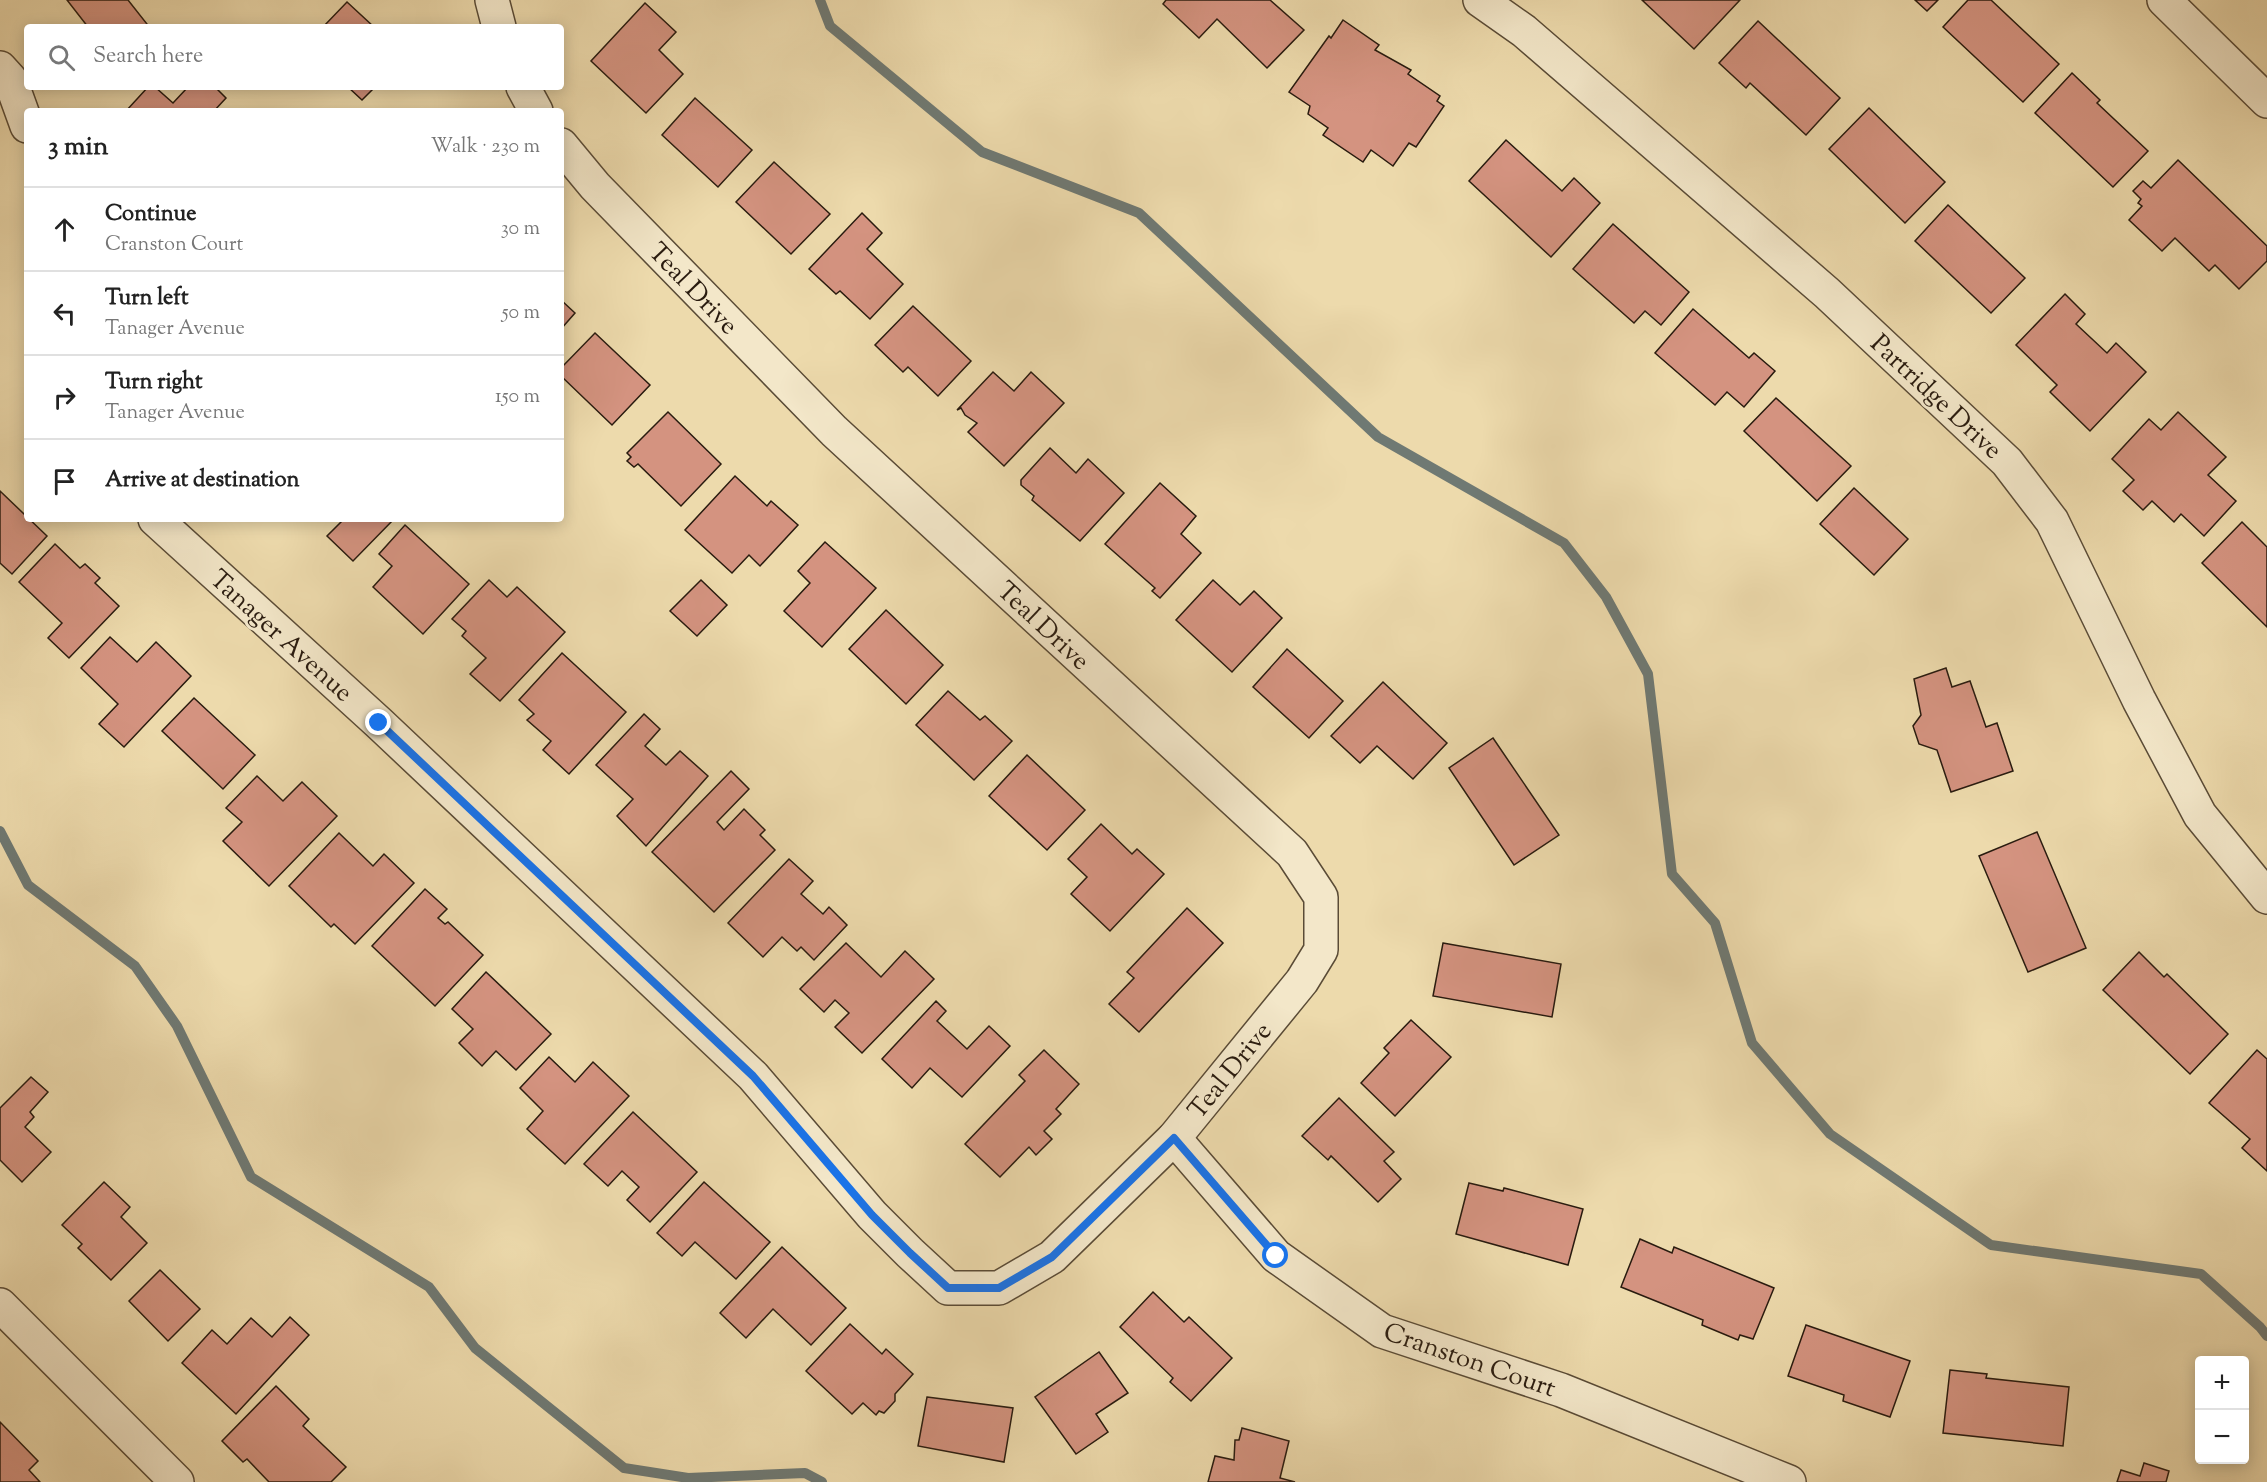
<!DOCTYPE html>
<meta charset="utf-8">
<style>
:root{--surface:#fff;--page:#f2f2f2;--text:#222;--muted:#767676;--line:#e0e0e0}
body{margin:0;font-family:"Sorts Mill Goudy",serif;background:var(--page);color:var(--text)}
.controls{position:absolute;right:18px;bottom:18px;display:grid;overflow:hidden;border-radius:6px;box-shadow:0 3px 15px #0003}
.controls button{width:54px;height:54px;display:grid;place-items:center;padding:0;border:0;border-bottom:2px solid var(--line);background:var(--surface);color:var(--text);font:30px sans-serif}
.stop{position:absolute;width:18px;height:18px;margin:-14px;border:4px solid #1a73e8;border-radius:50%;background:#fff}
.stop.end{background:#1a73e8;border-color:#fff;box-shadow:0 2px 6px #0008}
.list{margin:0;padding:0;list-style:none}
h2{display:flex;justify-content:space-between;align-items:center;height:78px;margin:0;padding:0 24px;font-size:26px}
h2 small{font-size:20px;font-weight:400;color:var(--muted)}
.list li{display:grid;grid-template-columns:39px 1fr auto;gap:18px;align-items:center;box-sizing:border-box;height:84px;padding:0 24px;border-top:2px solid var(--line)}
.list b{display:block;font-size:22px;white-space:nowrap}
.list p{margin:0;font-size:20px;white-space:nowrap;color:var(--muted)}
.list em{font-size:20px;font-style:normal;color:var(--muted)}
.icon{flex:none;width:33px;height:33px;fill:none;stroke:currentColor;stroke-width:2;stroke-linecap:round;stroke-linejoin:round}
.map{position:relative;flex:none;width:2267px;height:1482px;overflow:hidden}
.search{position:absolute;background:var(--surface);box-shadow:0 3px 15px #0003;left:24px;top:24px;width:540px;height:66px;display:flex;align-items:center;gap:15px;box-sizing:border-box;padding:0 21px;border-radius:6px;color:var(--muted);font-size:22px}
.panel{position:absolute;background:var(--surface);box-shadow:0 3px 15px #0003;left:24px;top:108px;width:540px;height:414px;border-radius:6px}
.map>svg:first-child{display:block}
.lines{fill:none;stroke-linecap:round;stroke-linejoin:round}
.stream{stroke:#6f7973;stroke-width:10}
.building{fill:#d49380;stroke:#291b0f;stroke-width:1.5}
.minor-casing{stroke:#5a4b36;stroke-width:36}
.minor{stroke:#f3e7c9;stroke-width:33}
.route{stroke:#1a73e8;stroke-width:8}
.labels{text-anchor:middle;stroke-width:6;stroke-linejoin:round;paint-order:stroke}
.street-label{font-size:26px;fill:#291b0f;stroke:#f3e7c9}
</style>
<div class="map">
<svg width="2267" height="1482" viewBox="0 0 2267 1482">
<rect width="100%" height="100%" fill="#eddaac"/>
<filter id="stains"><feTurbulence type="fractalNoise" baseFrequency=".00333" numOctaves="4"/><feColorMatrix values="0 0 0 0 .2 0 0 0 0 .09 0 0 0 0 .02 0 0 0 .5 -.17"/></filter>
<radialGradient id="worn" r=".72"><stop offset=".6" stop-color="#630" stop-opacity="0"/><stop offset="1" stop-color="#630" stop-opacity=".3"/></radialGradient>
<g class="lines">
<g class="stream">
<polyline points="820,0 830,26 982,152 1139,213 1378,437 1564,543 1606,597 1648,674 1672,874 1715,923 1752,1043 1830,1134 1991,1245 2201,1274 2260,1327 2267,1336"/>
<polyline points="0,831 28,885 135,966 177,1026 251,1177 429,1287 475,1348 624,1468 688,1478 805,1473 822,1482"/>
</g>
</g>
<g class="building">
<polygon points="67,0 128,0 147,24 143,27 88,27"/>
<polygon points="1166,0 1270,0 1304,30 1267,68 1217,19 1199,38 1163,4"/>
<polygon points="1642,0 1740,0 1694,49"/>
<polygon points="1915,0 1938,0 1927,11"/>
<polygon points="1968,0 1991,0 2059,64 2023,102 1943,27"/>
<polygon points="347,2 374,27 323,27"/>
<polygon points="645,3 676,32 659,50 683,74 646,113 591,61"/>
<polygon points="1343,20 1379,45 1375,50 1411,70 1408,74 1440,96 1437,101 1444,106 1416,147 1409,143 1393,166 1371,150 1363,162 1323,135 1328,128 1308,114 1310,106 1289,92 1329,36 1331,38"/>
<polygon points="1758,21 1840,98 1806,135 1750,83 1746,88 1719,63"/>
<polygon points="2072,73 2100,100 2097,103 2148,151 2113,187 2035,113"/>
<polygon points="148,87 155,87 173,103 188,87 215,87 226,98 214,111 126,111"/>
<polygon points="348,87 375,87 362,100"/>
<polygon points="695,98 752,150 718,187 662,135"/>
<polygon points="1869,108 1945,182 1905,223 1829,149"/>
<polygon points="1506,140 1562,191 1574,178 1600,203 1551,257 1469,181"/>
<polygon points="2178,160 2267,246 2267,261 2239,289 2215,265 2209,271 2175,238 2162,251 2129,220 2142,206 2138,203 2141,199 2133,191 2143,181 2151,188"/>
<polygon points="774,162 830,214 791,254 736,202"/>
<polygon points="1948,205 2025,278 1991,313 1915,241"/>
<polygon points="862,213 882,233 867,249 903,284 870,319 840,291 836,294 809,269"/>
<polygon points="1613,224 1689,292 1661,325 1645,311 1634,323 1573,269"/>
<polygon points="2065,294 2085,314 2076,324 2107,353 2116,343 2146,372 2090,431 2050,392 2057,385 2016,345"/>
<polygon points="561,300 575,313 561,329"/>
<polygon points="913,306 971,361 938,396 908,367 903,372 875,345"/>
<polygon points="1693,309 1749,358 1754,353 1775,371 1744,407 1727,392 1715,405 1655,353"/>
<polygon points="595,333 650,385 612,425 561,376 561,368"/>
<polygon points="993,372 1014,391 1031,372 1064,403 1004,466 968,432 977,423 965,415 961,408 957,410"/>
<polygon points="1776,398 1851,466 1817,501 1744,431"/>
<polygon points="668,412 721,464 681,506 638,464 634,467 627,461 631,457 627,453"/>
<polygon points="2178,412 2226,457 2208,475 2236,501 2204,536 2181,514 2174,522 2152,501 2143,510 2123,491 2134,480 2112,459 2149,419 2161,430"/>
<polygon points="1050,448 1076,473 1088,459 1124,493 1080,541 1032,500 1034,496 1021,485 1021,480"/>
<polygon points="735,476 767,506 771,501 798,525 760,566 749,555 732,573 685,530"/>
<polygon points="1160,483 1196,516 1181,534 1201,553 1160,598 1152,591 1155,588 1105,544"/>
<polygon points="1854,488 1908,539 1874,575 1820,524"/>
<polygon points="0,491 47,536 12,574 0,563"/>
<polygon points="340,519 394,519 353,561 327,536 342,521"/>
<polygon points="2242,522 2267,547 2267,627 2202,563"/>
<polygon points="405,525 469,584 423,634 373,587 392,566 379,554"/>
<polygon points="825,542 876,588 822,647 784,611 810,583 798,571"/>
<polygon points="55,544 80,568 85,564 100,578 95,583 119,606 69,658 48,638 62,623 19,582"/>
<polygon points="489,580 507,597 517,587 565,632 500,701 470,674 486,658 462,636 466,631 452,619"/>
<polygon points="701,580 727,605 697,636 670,611"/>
<polygon points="1213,580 1240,605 1254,591 1282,618 1232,672 1176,620"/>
<polygon points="886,610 943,665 906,704 849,649"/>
<polygon points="110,637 137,662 156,642 191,676 124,747 99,724 118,704 81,668"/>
<polygon points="1287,649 1343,701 1309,738 1253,687"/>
<polygon points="562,653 626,712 569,774 543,750 551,741 527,720 534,714 519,700"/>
<polygon points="1946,668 1952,687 1970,681 1986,727 1997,723 2013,771 1951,792 1937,750 1919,744 1913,726 1921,715 1914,679"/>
<polygon points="1383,682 1447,743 1413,779 1377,746 1360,763 1331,736"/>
<polygon points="948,691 980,720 985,716 1012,741 974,780 916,725"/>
<polygon points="194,698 255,755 223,789 162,731"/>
<polygon points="644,714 660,729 645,746 666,765 680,751 708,776 646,846 617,816 633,799 596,765"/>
<polygon points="1493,738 1559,835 1514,865 1449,768"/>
<polygon points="1027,755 1085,810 1047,850 989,796"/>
<polygon points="731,771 749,789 717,822 724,830 744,809 765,830 760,835 775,850 714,912 652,852"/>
<polygon points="257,776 283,801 302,782 337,816 269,886 223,841 242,822 226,808"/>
<polygon points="1101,824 1132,854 1137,849 1164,874 1110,931 1071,894 1087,877 1068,859"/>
<polygon points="2037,832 2086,948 2028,972 1979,856"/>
<polygon points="339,833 373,866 384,854 414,883 355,944 334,924 331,927 289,886"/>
<polygon points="789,859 813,881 801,894 823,914 829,907 847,925 814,960 801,947 797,951 782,937 763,957 728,923"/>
<polygon points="425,889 447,909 438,918 445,924 448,922 483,955 435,1006 372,946"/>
<polygon points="1187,908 1223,943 1139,1032 1109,1004 1134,978 1127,972"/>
<polygon points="846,943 881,977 905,951 934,979 862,1053 835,1027 849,1013 835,1000 824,1012 800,989"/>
<polygon points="1443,943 1561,964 1552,1017 1433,996"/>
<polygon points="2139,952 2164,977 2167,974 2228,1034 2190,1074 2103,990"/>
<polygon points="486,972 551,1034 516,1070 496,1051 482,1066 459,1043 473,1029 452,1009"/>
<polygon points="936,1001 946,1011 937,1021 967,1049 989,1026 1010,1046 962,1097 930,1068 912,1088 882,1059"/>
<polygon points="1411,1020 1451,1057 1395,1116 1361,1083 1389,1053 1384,1048"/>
<polygon points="1044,1050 1079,1084 1056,1109 1061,1114 1044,1131 1052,1139 1036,1155 1029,1147 1000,1177 965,1144 1025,1081 1019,1075"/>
<polygon points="2257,1050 2267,1059 2267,1171 2242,1148 2250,1139 2209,1103"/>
<polygon points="549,1057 575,1082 593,1062 629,1096 565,1164 527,1129 543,1111 520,1088"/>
<polygon points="31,1077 48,1092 30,1112 34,1117 25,1127 51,1152 22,1182 0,1160 0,1108"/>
<polygon points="1339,1098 1394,1152 1384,1161 1401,1179 1378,1202 1331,1156 1328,1160 1302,1136"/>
<polygon points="633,1112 697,1172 650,1222 627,1200 639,1187 622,1171 608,1186 584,1164"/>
<polygon points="104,1182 130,1207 121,1217 147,1243 111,1280 78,1248 82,1244 62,1225"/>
<polygon points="704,1182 770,1242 736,1279 695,1242 682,1256 657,1233"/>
<polygon points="1469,1183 1503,1191 1504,1188 1583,1209 1568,1265 1456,1234"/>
<polygon points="1640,1239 1672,1253 1674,1247 1774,1288 1753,1339 1740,1335 1738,1340 1702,1325 1703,1320 1621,1287"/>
<polygon points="782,1247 846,1308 811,1345 773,1309 746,1338 720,1313"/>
<polygon points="160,1270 200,1309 168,1341 129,1301"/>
<polygon points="1153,1292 1184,1322 1189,1317 1232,1358 1191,1401 1170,1382 1173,1378 1120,1327"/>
<polygon points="290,1317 309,1335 236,1414 182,1363 212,1330 227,1344 251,1318 272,1337"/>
<polygon points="850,1324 882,1354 886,1349 913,1374 895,1394 895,1401 884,1413 879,1411 876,1415 863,1403 852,1414 806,1371"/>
<polygon points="1806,1325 1910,1361 1890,1417 1843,1401 1844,1395 1788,1376"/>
<polygon points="1099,1352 1128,1393 1096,1414 1108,1432 1076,1454 1035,1397"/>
<polygon points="1950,1370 1987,1374 1986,1378 2069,1387 2063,1446 1943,1433"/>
<polygon points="276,1386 309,1419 303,1426 346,1467 331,1482 269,1482 247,1459 243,1462 222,1441"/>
<polygon points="927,1397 1013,1408 1004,1462 918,1446"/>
<polygon points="0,1422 38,1461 29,1470 40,1482 0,1482"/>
<polygon points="1242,1428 1289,1441 1280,1478 1295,1482 1208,1482 1215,1456 1234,1460 1235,1440 1239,1440"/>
<polygon points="2144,1463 2169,1471 2166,1482 2117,1482 2121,1470 2140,1476"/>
</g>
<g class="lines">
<g class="minor-casing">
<g id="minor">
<polyline points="492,0 499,27"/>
<polyline points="1480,0 1524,31 1827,293 2007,462 2052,521 2139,700 2200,815 2267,897"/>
<polyline points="2164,0 2267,101"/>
<polyline points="0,68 10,79 27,126"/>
<polyline points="523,87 536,111"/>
<polyline points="155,519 379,723 753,1076 872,1215 910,1253 948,1288 999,1288 1052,1257 1174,1138 1302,981 1321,950 1321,897 1292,853 834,431 595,186 561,145"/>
<polyline points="1174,1138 1276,1256 1382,1331 1561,1390 1789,1482"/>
<polyline points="0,1305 177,1482"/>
</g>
</g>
<use href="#minor" class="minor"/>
</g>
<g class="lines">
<polyline class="route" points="379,723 753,1076 872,1215 910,1253 948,1288 999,1288 1052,1257 1174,1138 1276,1256"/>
</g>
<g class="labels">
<g class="street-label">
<text transform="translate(694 288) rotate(46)" y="9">Teal Drive</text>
<text transform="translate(1937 396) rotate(43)" y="9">Partridge Drive</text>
<text transform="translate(1044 625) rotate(43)" y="9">Teal Drive</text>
<text transform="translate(282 635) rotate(42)" y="9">Tanager Avenue</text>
<text transform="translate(1229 1070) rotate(-51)" y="9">Teal Drive</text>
<text transform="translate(1470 1359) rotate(19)" y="9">Cranston Court</text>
</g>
</g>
<rect width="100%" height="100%" filter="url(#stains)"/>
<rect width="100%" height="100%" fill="url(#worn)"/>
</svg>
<div class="controls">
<button>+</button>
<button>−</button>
</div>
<div class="stop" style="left:1276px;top:1256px"></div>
<div class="stop end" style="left:379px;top:723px"></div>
<div class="search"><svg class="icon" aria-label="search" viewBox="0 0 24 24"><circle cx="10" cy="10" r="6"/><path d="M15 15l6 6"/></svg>Search here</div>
<section class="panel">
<h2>3 min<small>Walk · 230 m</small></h2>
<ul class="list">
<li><svg class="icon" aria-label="ahead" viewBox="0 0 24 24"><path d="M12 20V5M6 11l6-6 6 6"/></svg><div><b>Continue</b><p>Cranston Court</p></div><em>30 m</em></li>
<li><svg class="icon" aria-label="left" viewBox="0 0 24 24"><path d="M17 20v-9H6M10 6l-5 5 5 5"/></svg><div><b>Turn left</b><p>Tanager Avenue</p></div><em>50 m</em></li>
<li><svg class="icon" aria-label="right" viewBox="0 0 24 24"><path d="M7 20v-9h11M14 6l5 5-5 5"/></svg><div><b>Turn right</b><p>Tanager Avenue</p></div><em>150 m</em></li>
<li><svg class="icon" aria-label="arrive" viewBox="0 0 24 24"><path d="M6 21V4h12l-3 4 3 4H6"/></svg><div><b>Arrive at destination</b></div></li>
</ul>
</section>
</div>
